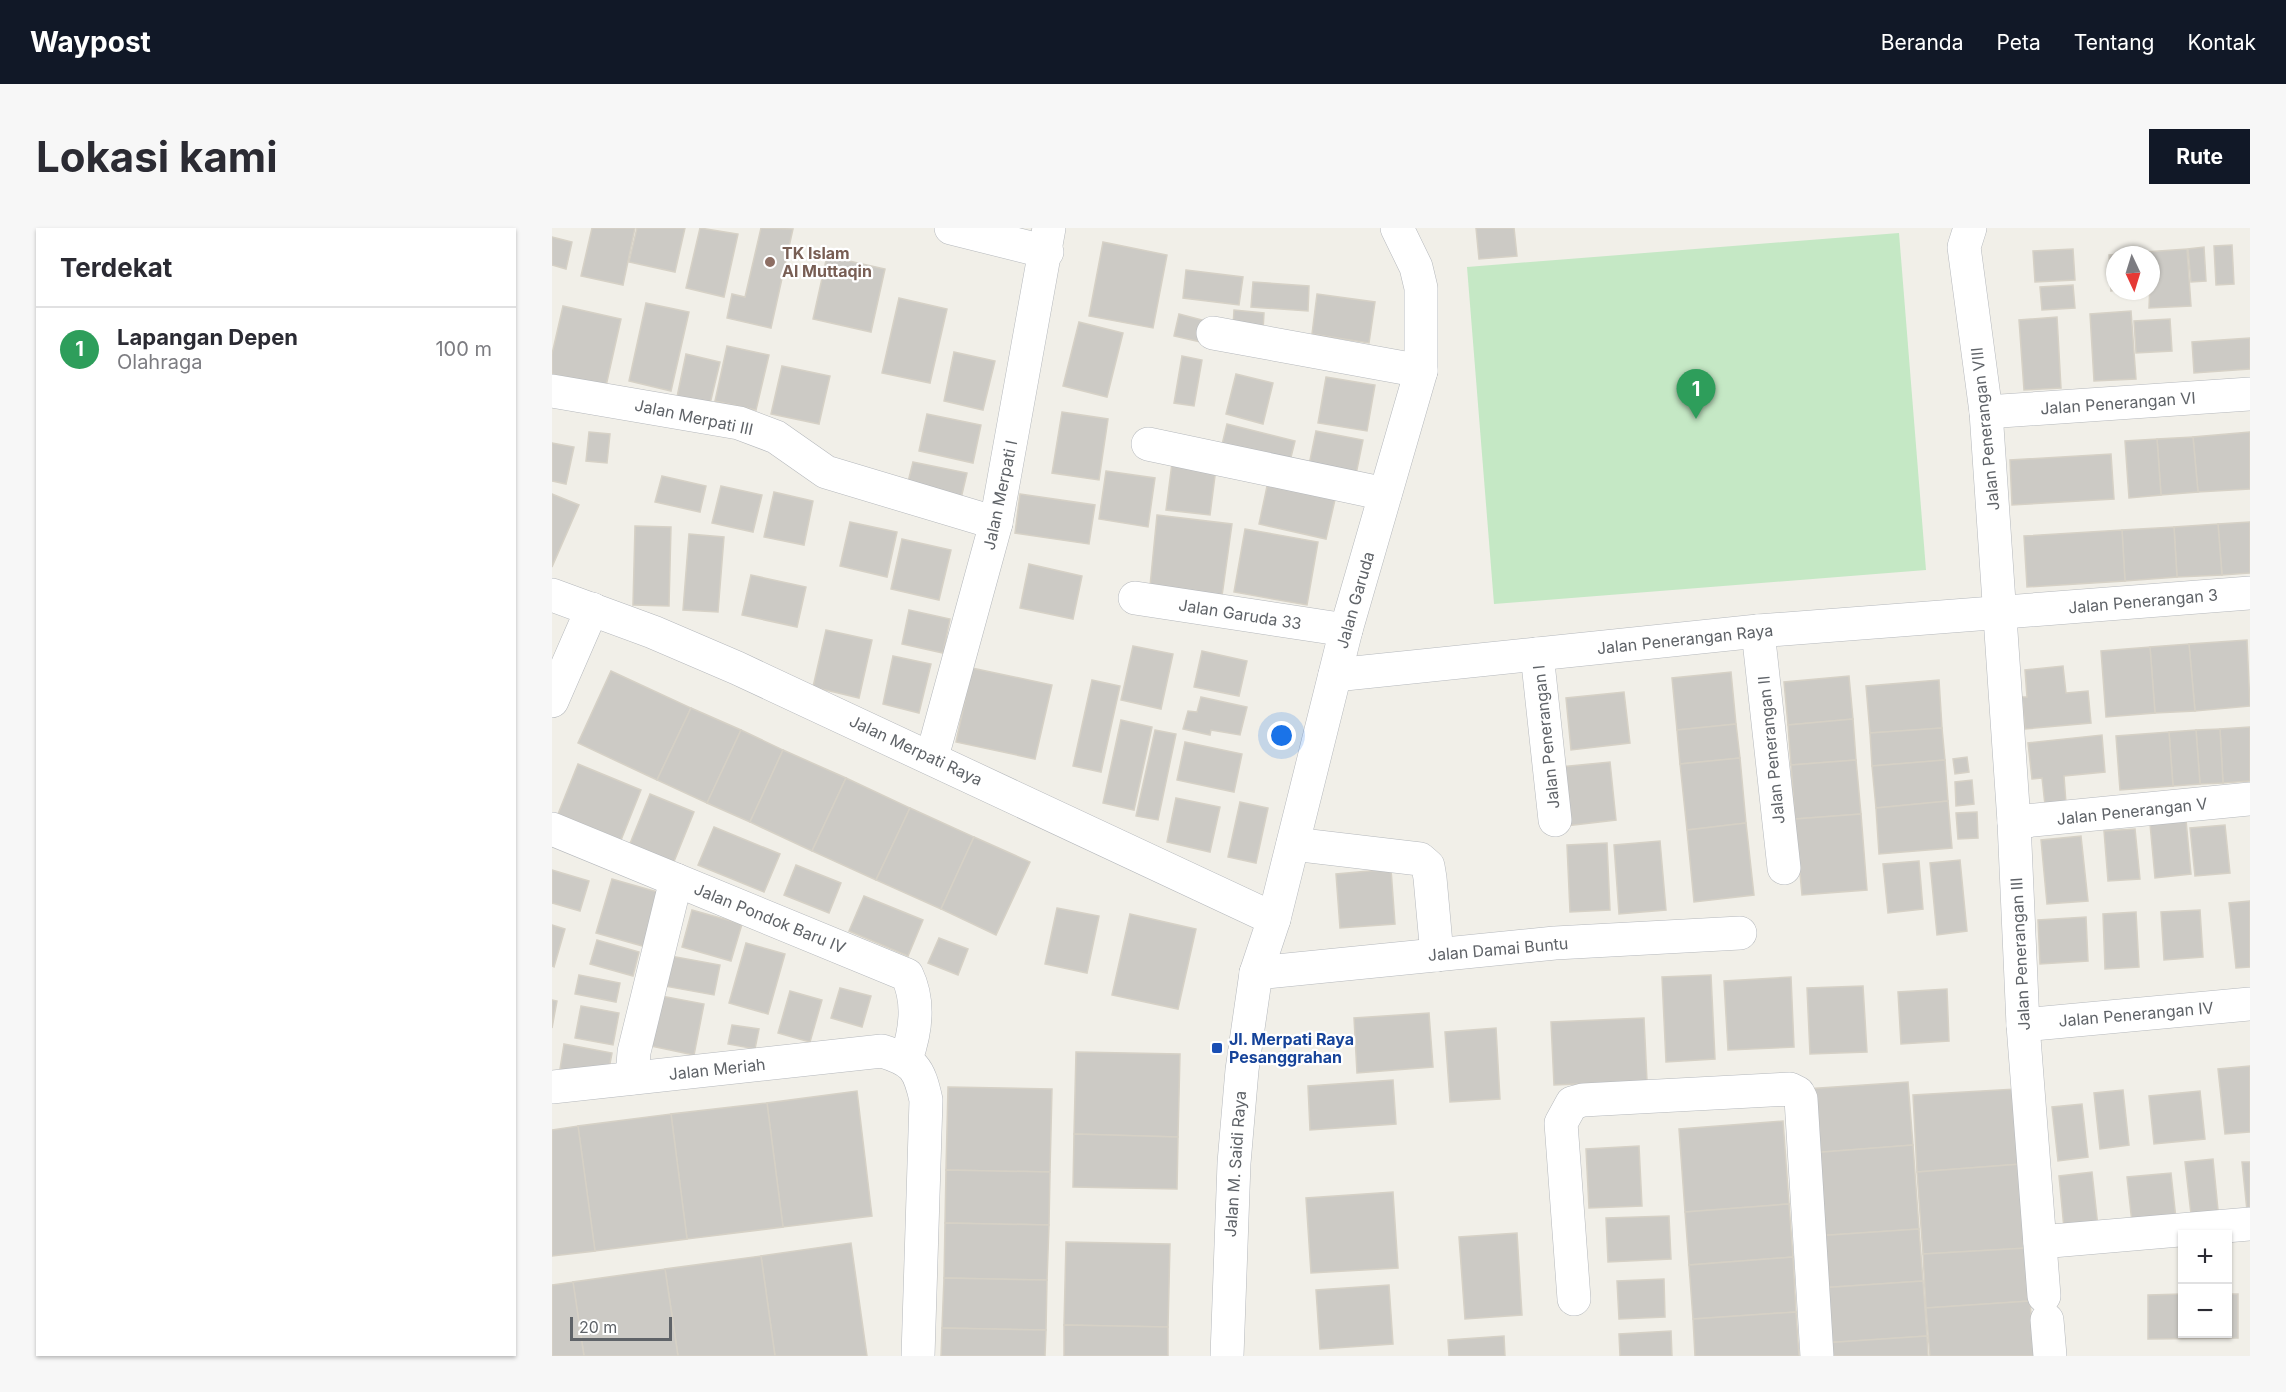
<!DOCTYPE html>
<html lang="id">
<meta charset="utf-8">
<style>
:root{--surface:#fff;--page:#f7f7f7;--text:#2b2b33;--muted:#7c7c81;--line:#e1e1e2;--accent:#111827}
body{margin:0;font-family:Inter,sans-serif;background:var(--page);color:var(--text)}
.controls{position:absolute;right:18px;bottom:18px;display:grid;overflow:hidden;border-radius:0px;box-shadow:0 2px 4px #0004}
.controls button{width:54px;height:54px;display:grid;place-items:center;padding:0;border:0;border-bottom:2px solid var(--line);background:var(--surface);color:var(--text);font:30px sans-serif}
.compass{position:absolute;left:1554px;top:18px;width:54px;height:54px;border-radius:50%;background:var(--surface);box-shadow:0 2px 4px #0004;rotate:176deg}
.scale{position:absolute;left:18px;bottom:15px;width:102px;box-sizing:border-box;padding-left:6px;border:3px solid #5f6368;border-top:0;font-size:16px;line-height:21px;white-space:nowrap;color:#5f6368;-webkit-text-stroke:4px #fff;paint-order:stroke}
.you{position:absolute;left:730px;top:508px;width:21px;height:21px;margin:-15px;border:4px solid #fff;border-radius:50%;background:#1a73e8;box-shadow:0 0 0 9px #1a73e833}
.badge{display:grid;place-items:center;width:39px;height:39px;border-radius:50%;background:var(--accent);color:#fff;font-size:20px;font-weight:700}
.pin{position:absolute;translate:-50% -50px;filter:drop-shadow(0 2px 3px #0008)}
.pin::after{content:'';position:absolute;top:32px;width:21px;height:18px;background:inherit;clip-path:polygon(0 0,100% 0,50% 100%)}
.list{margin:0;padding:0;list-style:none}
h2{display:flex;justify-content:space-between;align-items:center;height:78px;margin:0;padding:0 24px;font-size:26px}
h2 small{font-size:20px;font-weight:400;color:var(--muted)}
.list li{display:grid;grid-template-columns:39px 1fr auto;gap:18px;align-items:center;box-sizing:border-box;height:84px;padding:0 24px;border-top:2px solid var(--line)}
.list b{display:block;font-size:22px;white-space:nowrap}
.list p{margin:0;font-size:20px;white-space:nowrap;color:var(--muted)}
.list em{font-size:20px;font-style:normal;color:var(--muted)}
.map{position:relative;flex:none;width:1698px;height:1128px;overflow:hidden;border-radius:0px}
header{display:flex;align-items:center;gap:36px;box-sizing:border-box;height:84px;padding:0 30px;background:var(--accent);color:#fff}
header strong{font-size:28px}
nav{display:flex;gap:33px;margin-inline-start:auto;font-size:21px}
.intro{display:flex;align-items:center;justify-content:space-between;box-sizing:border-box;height:144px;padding:0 36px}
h1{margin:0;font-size:42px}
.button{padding:15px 27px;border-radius:0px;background:var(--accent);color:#fff;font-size:21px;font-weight:700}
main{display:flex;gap:36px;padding:0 36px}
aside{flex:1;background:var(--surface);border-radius:0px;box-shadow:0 2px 4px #0004}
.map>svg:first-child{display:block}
.green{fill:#c5e8c5}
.building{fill:#cccac5;stroke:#d6d1c6;stroke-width:1.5}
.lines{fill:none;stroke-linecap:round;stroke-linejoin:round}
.minor-casing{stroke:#b5b8bc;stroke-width:34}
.minor{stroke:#fff;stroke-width:33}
.education-dot{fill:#8d6e63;stroke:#fff;stroke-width:2}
.transit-dot{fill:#1a4fb4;stroke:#fff;stroke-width:2}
.labels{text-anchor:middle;stroke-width:4.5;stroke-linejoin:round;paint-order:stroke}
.education-label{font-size:16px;font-weight:bold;fill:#785e54;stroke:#fff;text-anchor:start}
.street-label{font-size:16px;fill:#5f6368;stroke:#fff}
.transit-label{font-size:16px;font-weight:bold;fill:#164399;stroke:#fff;text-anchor:start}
</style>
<header>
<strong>Waypost</strong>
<nav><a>Beranda</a><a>Peta</a><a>Tentang</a><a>Kontak</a></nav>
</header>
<div class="intro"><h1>Lokasi kami</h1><a class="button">Rute</a></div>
<main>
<aside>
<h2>Terdekat<small></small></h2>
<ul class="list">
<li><span class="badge" style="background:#2e9e5b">1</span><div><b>Lapangan Depen</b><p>Olahraga</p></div><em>100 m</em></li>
</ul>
</aside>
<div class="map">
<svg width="1698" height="1128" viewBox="0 0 1698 1128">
<rect width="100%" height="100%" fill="#f1efe8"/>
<polygon class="green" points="1347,5 1374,342 942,376 915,39"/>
<g class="building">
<polygon points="40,0 83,0 71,57 29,48"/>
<polygon points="85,0 133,0 123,44 77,34"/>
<polygon points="148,0 186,6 172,69 134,60"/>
<polygon points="209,0 241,1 219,100 175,90 180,66 193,69"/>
<polygon points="924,0 962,0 965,28 927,31"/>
<polygon points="0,9 20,14 14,41 0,37"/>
<polygon points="551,14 615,27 601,100 537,88"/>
<polygon points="1680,17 1682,56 1664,57 1662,18"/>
<polygon points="1652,19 1654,53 1639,54 1636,21"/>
<polygon points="1521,21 1523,52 1483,54 1481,23"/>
<polygon points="1635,21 1639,78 1597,80 1599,27 1594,27 1593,24"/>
<polygon points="1582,25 1563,27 1563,62 1559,63 1557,27"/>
<polygon points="275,28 333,41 319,104 261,91"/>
<polygon points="634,42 691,49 687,77 631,70"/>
<polygon points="701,54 757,58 756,83 699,79"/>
<polygon points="1521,57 1523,80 1490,82 1488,59"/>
<polygon points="765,66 823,74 817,115 760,106"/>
<polygon points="347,70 395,81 378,155 330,145"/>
<polygon points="94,75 137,84 119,163 77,153"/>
<polygon points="11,78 69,91 54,158 0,146 0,126"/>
<polygon points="682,82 712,85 711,103 681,99"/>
<polygon points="1579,83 1584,151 1542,153 1538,86"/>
<polygon points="627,86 654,93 649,114 622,108"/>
<polygon points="1505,89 1509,160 1472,162 1467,92"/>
<polygon points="1618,91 1620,123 1584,125 1582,93"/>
<polygon points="527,94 571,105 555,169 511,158"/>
<polygon points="1698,110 1698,141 1642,145 1640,114"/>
<polygon points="175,118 217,127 204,182 163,173"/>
<polygon points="402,124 443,133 431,182 392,173"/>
<polygon points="134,126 168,134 158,176 125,169"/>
<polygon points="630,128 650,132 642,178 622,175"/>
<polygon points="230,138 278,148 267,196 219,186"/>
<polygon points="684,146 721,155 711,196 674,186"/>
<polygon points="774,149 823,157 815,203 766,195"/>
<polygon points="510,184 556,191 547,252 500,245"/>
<polygon points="375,186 429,197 421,235 367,223"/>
<polygon points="675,196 743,213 736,241 668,225"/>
<polygon points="764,203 811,212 803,251 756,242"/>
<polygon points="37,204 58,206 55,235 34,233"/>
<polygon points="1698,204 1698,261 1646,264 1641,209"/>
<polygon points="1641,209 1646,264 1609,267 1605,211"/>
<polygon points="1605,211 1609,267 1577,270 1573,213"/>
<polygon points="0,215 22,219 14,256 0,253"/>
<polygon points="1559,226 1562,271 1460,277 1458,232"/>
<polygon points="361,234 415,245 407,279 353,266"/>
<polygon points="620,235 664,240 658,287 614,282"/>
<polygon points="554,243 603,250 596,299 547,291"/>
<polygon points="110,248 154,258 148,284 103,274"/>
<polygon points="717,249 785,263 774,311 707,296"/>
<polygon points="169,258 210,267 201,304 160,295"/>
<polygon points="222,264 261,273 252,317 212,309"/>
<polygon points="0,266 27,277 0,339"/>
<polygon points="468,266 543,277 537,316 463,305"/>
<polygon points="605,287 680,296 670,368 598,358"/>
<polygon points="298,294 345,304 335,349 288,338"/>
<polygon points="1698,294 1698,345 1670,347 1666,296"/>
<polygon points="1666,296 1670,347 1625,349 1622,299"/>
<polygon points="83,298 119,299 117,378 81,377"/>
<polygon points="1622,299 1625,349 1573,353 1570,302"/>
<polygon points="693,301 766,314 755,377 682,364"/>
<polygon points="1570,302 1573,353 1475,359 1472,308"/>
<polygon points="137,306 172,309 166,384 131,382"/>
<polygon points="350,311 399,322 387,372 339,361"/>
<polygon points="477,336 530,348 521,391 468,380"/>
<polygon points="199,347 254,359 245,399 190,387"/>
<polygon points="357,382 398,391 391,425 350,416"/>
<polygon points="274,402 320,412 307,470 261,459"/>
<polygon points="1695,412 1698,478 1643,483 1637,416"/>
<polygon points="1637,416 1643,483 1603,485 1598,419"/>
<polygon points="581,418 621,426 609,481 569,472"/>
<polygon points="1598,419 1603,485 1554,489 1549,423"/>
<polygon points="650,423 695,433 687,468 642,459"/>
<polygon points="341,428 379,436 367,485 331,476"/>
<polygon points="1511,438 1514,465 1536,463 1539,495 1473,501 1470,469 1475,469 1473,442"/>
<polygon points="420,440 500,457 483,531 404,514"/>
<polygon points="59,443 139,480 105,552 26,515"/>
<polygon points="1179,444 1184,496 1125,502 1120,450"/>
<polygon points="1297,448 1301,491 1236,497 1232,454"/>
<polygon points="540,452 568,458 549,544 521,538"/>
<polygon points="1387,452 1390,500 1318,505 1314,458"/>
<polygon points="1072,464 1078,515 1019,522 1014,470"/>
<polygon points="649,469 695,479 688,507 659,502 658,507 631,501 636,483 645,484"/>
<polygon points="139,480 189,502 155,575 105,552"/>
<polygon points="1301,491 1304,532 1239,537 1236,497"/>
<polygon points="569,492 600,499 582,582 551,575"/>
<polygon points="1184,496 1188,530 1128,536 1125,502"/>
<polygon points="1698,499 1698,553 1671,555 1668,501"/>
<polygon points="1390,500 1393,532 1320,538 1318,505"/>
<polygon points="1668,501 1671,555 1648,556 1644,502"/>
<polygon points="189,502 231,522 198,594 155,575"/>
<polygon points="603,502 624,506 606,592 584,588"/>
<polygon points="1644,502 1648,556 1621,558 1617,504"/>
<polygon points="1617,504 1621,558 1568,562 1564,508"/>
<polygon points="1550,507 1553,544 1512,548 1514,575 1493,577 1490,550 1480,551 1476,515"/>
<polygon points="633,514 690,526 682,564 625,552"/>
<polygon points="231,522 294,550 260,623 198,594"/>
<polygon points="1415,529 1417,544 1403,546 1401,531"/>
<polygon points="1188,530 1194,595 1135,602 1128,536"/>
<polygon points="1304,532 1309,586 1243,591 1239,537"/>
<polygon points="1393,532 1396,573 1324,580 1320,538"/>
<polygon points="1058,534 1064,592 1014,598 1008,539"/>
<polygon points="26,536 89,562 69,612 6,586"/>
<polygon points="294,550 358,580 324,652 260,623"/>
<polygon points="1420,552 1422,576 1404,578 1403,554"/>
<polygon points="98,566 142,584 121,636 77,618"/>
<polygon points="624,570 668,579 658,624 615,614"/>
<polygon points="1396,573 1400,620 1327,626 1324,580"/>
<polygon points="688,574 716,580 704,635 676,629"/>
<polygon points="358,580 422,609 389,681 324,652"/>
<polygon points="1425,584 1426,610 1406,611 1404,585"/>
<polygon points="1309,586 1315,662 1250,667 1243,591"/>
<polygon points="1634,592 1639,646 1603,650 1598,596"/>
<polygon points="1194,595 1202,667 1142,674 1135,602"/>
<polygon points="1673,597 1678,645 1643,648 1638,600"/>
<polygon points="162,599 228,626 212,664 146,637"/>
<polygon points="1583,601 1588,651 1556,653 1552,603"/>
<polygon points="1529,608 1536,673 1495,676 1489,612"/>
<polygon points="422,609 478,634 444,707 389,681"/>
<polygon points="1108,613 1114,682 1067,686 1062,617"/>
<polygon points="1055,615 1058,682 1018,684 1015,617"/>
<polygon points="1408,632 1415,703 1385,707 1378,635"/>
<polygon points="1367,633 1371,681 1336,685 1331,636"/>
<polygon points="244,637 289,655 277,685 232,667"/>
<polygon points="839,641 843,696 788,700 784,646"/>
<polygon points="0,642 37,653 28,683 0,675"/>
<polygon points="60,651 109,665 94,719 44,705"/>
<polygon points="312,668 371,692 356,728 297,703"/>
<polygon points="1698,673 1698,739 1684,740 1677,675"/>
<polygon points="505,680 547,688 535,745 493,736"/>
<polygon points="140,682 190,696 179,733 130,719"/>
<polygon points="1648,682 1651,729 1612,732 1609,684"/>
<polygon points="1584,684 1587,739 1553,741 1551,686"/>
<polygon points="578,686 644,701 626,781 560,767"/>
<polygon points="1534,689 1536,733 1488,736 1486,692"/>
<polygon points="0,697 13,701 2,739 0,738"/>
<polygon points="387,710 416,721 406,747 376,735"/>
<polygon points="45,712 87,724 81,748 38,736"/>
<polygon points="194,715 233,726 216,786 177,775"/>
<polygon points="113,727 168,737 162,767 107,757"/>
<polygon points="27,747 68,755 64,774 23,766"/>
<polygon points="1159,747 1163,831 1114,834 1110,749"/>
<polygon points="1239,749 1242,819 1176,822 1172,753"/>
<polygon points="1311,758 1315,824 1258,826 1255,760"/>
<polygon points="288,760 319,768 310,799 279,790"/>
<polygon points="1395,761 1397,813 1349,816 1346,764"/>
<polygon points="238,763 270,772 258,814 226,805"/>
<polygon points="104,767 152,776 142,827 94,817"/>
<polygon points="0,772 5,773 0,800"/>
<polygon points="29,778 67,785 61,817 23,810"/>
<polygon points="877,785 881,839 805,845 802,790"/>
<polygon points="1092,790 1095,853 1002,857 999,794"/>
<polygon points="180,797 207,801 203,821 176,816"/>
<polygon points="944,800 948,871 898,874 893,804"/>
<polygon points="12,816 60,825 55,851 8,841"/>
<polygon points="524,824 628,826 626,909 522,906"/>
<polygon points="1698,838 1698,904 1673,906 1666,841"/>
<polygon points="841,852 844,896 758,902 756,858"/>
<polygon points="1356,854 1361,917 1258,925 1253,861"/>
<polygon points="396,859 500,861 498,944 394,942"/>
<polygon points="1464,861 1469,936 1365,944 1361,867"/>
<polygon points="1571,862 1577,917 1548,921 1542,865"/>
<polygon points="305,863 320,988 231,999 215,875"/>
<polygon points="1648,863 1653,911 1602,916 1597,868"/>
<polygon points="215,875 231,999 135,1011 119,886"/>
<polygon points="1530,876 1536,929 1506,933 1500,879"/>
<polygon points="119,886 135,1011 43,1023 26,898"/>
<polygon points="1231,893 1237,976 1133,984 1127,901"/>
<polygon points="26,898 43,1023 0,1028 0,902"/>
<polygon points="522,906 626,909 625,961 521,959"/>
<polygon points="1361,917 1367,1001 1263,1008 1258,925"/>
<polygon points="1087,918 1090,978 1037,980 1034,921"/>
<polygon points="1661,931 1667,992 1640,995 1633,934"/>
<polygon points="1690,934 1698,934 1698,991 1696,992"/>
<polygon points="1469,936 1475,1020 1371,1026 1365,944"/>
<polygon points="394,942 498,944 497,997 393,995"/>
<polygon points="1540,944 1547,1008 1513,1011 1507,948"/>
<polygon points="1619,945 1624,991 1580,995 1575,949"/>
<polygon points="841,964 846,1040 759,1045 754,970"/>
<polygon points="1237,976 1241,1029 1137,1037 1133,984"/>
<polygon points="1117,988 1119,1031 1056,1034 1054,990"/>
<polygon points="393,995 497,997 495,1052 392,1050"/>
<polygon points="1367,1001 1371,1053 1267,1060 1263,1008"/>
<polygon points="965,1005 970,1087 913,1091 907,1009"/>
<polygon points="514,1014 618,1016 616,1099 512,1097"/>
<polygon points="299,1015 315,1128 223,1128 209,1028"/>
<polygon points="1475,1020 1478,1073 1374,1080 1371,1026"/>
<polygon points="209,1028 223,1128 126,1128 113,1041"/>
<polygon points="1241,1029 1244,1084 1141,1091 1137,1037"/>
<polygon points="113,1041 126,1128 32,1128 21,1054"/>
<polygon points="392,1050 495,1052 494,1102 390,1100"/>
<polygon points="1112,1051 1113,1089 1067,1091 1065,1053"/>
<polygon points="1371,1053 1375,1108 1271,1115 1267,1060"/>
<polygon points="21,1054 32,1128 0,1128 0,1057"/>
<polygon points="837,1057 841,1116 768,1121 764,1062"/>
<polygon points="1630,1066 1630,1106 1676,1106 1676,1066 1686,1066 1686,1110 1596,1111 1596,1067"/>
<polygon points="1478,1073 1482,1128 1378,1128 1374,1080"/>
<polygon points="1244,1084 1247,1128 1143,1128 1141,1091"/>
<polygon points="512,1097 616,1099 616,1128 512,1128"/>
<polygon points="390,1100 494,1102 493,1128 389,1128"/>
<polygon points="1119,1103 1120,1128 1068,1128 1067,1106"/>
<polygon points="952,1108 953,1128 897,1128 896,1112"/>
<polygon points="1375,1108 1376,1128 1272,1128 1271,1115"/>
</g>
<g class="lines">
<g class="minor-casing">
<g id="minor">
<polyline points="399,0 495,24"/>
<polyline points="1418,0 1412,19 1434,184 1462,594 1471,797 1492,1068"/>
<polyline points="661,105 869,143"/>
<polyline points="0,163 187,195 224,209 274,244 444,295"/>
<polyline points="1434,184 1698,166"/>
<polyline points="596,216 833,266"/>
<polyline points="0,367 101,404 185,440 722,691"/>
<polyline points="583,370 794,402"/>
<polyline points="1206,403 1232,640"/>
<polyline points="985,426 1003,592"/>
<polyline points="783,447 1206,403 1698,365"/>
<polyline points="0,473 40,381"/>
<polyline points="380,529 444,295 497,0"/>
<polyline points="1462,594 1698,571"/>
<path d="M0 601 355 747C368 774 364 803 354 831"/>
<polyline points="741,616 868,631 876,638 878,650 885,727"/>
<polyline points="704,745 1003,715 1188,705"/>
<polyline points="1471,797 1698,776"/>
<polyline points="80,850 82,824 124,652"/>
<path d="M0 859 330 823C362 833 367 840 374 872L366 1128"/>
<polyline points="1488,1014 1698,996"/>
<polyline points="1022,1071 1009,895 1020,875 1031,872 1238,861 1246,865 1249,871 1265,1128"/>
<polyline points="1495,1092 1498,1128"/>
<polyline points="675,1128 682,935 690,842 704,745 722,691 794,402 869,143 869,60 864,39 845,0"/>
</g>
</g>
<use href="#minor" class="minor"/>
</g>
<circle class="education-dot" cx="218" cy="34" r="6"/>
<rect class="transit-dot" x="659" y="814" width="12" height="12" rx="3"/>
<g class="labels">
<g class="education-label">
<text x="230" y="31">TK Islam<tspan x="230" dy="18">Al Muttaqin</tspan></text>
</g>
<g class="street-label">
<text transform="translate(1566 175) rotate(-4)" y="6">Jalan Penerangan VI</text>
<text transform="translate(142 189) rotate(12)" y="6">Jalan Merpati III</text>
<text transform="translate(1433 201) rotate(-96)" y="6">Jalan Penerangan VIII</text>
<text transform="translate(448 267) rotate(-78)" y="6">Jalan Merpati I</text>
<text transform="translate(803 372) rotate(-74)" y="6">Jalan Garuda</text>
<text transform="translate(1591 373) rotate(-5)" y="6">Jalan Penerangan 3</text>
<text transform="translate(688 386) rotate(9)" y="6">Jalan Garuda 33</text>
<text transform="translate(1133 411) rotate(-6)" y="6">Jalan Penerangan Raya</text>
<text transform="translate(994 509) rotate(-96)" y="6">Jalan Penerangan I</text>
<text transform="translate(364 522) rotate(25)" y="6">Jalan Merpati Raya</text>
<text transform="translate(1219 522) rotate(-96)" y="6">Jalan Penerangan II</text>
<text transform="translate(1580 583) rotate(-6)" y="6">Jalan Penerangan V</text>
<text transform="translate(218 690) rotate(22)" y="6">Jalan Pondok Baru IV</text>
<text transform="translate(946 721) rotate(-5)" y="6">Jalan Damai Buntu</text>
<text transform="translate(1468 726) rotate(-93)" y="6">Jalan Penerangan III</text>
<text transform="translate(1584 786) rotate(-5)" y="6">Jalan Penerangan IV</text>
<text transform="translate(165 841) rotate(-6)" y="6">Jalan Meriah</text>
<text transform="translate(683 936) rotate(-86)" y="6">Jalan M. Saidi Raya</text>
</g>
<g class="transit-label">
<text x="677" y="817">Jl. Merpati Raya<tspan x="677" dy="18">Pesanggrahan</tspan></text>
</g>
</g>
</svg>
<div class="controls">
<button>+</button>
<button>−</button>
</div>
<svg class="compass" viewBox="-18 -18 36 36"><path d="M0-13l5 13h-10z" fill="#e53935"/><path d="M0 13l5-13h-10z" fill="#7c7c81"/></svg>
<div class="scale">20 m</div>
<div class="you"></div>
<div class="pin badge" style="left:1144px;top:191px;background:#2e9e5b">1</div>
</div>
</main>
